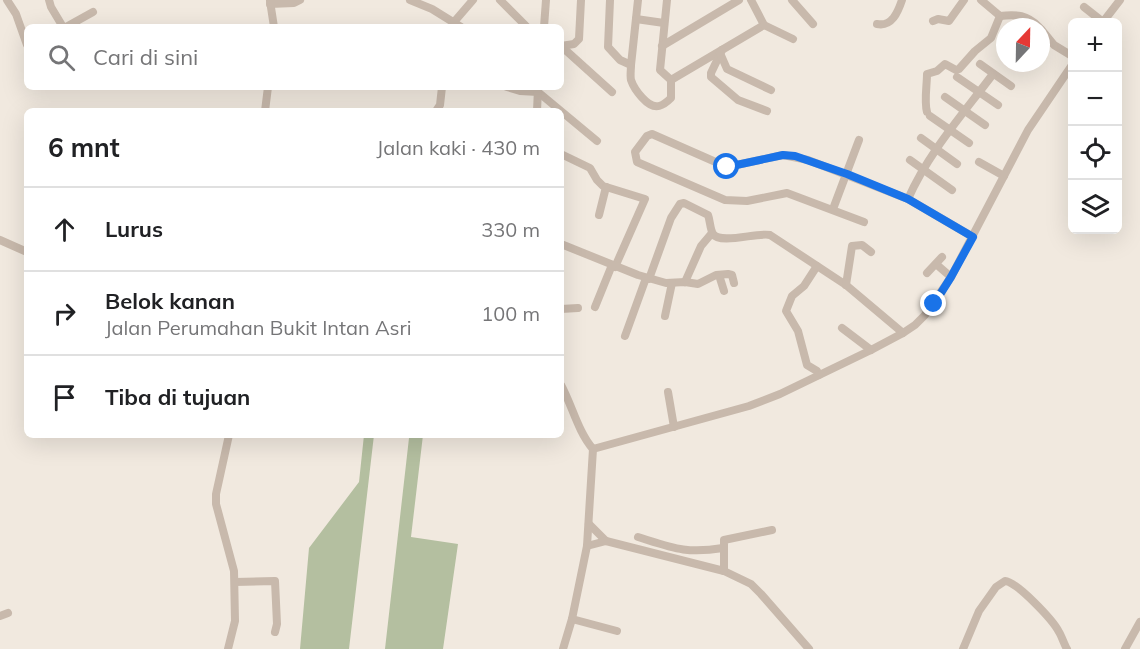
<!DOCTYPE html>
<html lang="id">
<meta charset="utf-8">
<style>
:root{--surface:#fff;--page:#f2f2f2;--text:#202124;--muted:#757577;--line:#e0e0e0}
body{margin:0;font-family:Mulish,sans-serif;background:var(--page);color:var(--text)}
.controls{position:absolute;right:18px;top:18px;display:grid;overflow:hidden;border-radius:9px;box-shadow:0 6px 24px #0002}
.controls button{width:54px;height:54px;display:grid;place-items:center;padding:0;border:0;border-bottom:2px solid var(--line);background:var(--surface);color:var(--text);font:30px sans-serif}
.compass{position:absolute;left:996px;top:18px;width:54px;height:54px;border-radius:50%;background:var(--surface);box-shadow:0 6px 24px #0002;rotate:22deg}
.stop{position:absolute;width:18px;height:18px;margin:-14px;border:4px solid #1a73e8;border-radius:50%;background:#fff}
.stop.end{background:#1a73e8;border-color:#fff;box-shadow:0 2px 6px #0008}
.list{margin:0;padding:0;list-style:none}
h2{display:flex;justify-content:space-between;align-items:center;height:78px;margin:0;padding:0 24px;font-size:26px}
h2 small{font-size:20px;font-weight:400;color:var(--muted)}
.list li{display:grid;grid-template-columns:39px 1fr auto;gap:18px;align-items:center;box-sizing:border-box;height:84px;padding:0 24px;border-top:2px solid var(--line)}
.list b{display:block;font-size:22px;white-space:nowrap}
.list p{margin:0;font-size:20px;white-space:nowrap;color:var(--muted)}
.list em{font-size:20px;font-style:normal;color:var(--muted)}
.icon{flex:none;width:33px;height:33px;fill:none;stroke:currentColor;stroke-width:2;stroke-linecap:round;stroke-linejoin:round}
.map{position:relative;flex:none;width:1140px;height:649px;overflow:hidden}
.search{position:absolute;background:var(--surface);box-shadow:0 6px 24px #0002;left:24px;top:24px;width:540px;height:66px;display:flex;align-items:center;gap:15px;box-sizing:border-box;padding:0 21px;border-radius:9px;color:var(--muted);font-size:22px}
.panel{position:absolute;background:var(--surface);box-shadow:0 6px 24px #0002;left:24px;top:108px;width:540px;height:330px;border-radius:9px}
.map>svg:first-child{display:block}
.green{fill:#b4bfa0}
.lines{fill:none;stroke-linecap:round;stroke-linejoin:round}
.minor{stroke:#c8b9ac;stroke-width:8}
.route{stroke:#1a73e8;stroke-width:8}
</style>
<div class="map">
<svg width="1140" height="649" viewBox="0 0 1140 649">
<rect width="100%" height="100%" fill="#f1e9df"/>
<g class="green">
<polygon points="364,435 374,435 349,649 300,649 309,548 359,482"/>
<polygon points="389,435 423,435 411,537 458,544 443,649 385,649 409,438"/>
</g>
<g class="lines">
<g class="minor">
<polyline points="7,0 16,14 27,45"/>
<polyline points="49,0 51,7 63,27"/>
<polyline points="410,0 432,9 461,27"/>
<polyline points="500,0 527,27"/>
<polyline points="610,0 608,47 620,60 631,65 638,0"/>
<polyline points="667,0 660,70 671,80 764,25 751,0"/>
<polyline points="792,0 813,24"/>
<path d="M981 0 1000 16C1017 14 1027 15 1039 27"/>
<polyline points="270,1 274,27"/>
<polyline points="270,4 294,3 300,0"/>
<polyline points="1084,7 1103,22"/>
<polyline points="636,19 664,23"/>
<polyline points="933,21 938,19 949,21 964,0"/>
<polyline points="454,22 473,0"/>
<polyline points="1103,22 1120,0"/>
<path d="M877 24C892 27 898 12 902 0"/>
<polyline points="764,25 793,39"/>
<polyline points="66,27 93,12"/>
<polyline points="544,27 546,0"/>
<polyline points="1041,29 1054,45 1072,56"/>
<polyline points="561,46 612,92"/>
<polyline points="561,46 574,44 579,39 581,0"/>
<polyline points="662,46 739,0"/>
<polyline points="722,50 711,73 711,77 738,100 767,111"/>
<polyline points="720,53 727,69 771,90"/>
<polyline points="980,64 1011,86"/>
<path d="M631 65C631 70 630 75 631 80 634 89 648 109 659 106 663 105 668 101 671 98V80"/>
<polyline points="957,77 998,105"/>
<polyline points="507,87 520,91 538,92 597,141"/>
<polyline points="945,97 985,125"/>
<polyline points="265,111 268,87"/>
<polyline points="436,111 440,105 442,87"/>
<polyline points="537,111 538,89"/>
<path d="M927 112C924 102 927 85 927 74L937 71 945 64 956 70 959 69 975 51 991 38 1000 16"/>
<polyline points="930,116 969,143"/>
<polyline points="921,138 957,164"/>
<polyline points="561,154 590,168 597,180 603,186 645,199 615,267"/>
<polyline points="910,160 952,190"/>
<polyline points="979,162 1004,176"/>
<path d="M908 199C928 153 963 114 993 74"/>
<polyline points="833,209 859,140"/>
<polyline points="599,215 606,187"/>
<polyline points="864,222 787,193 747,201 725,200 637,162 635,152 647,136 652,134 727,167 783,155 808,160 908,199 973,237"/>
<polyline points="0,240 27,252"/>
<polyline points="561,244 638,275 666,283 685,282 698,284 716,275 728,274 732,275 734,283"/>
<polyline points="936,264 951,277"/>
<polyline points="817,266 804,286 792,296 786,311 798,331 807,365 817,371 819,375"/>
<polyline points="927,273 942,257"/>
<polyline points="719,275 724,291"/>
<path d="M649 279 671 218 680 204 684 203 708 215C710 220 710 229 713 234 720 245 758 232 770 235L846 285 903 333"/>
<polyline points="685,282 701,246 712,233"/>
<polyline points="846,285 852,246 862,245 871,252"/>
<polyline points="595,307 612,265"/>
<polyline points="561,309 578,308"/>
<polyline points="665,316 672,283"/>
<polyline points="842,328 871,350"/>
<polyline points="625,336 646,278"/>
<path d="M561 385C572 405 578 432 593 449L749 406 780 394 871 350 903 333 915 325 925 315 951 277 1028 130 1072 65"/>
<polyline points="668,392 674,427"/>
<polyline points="589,524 606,541"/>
<path d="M638 537C673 548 686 554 723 548"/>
<polyline points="587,546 606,541 724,571 751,584 761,594 809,649"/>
<polyline points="724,571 724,540 772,530"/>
<polyline points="235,582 275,581 277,624 275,632"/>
<polyline points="0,616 8,613"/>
<polyline points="572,619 617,631"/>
<polyline points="228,649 235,621 234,571 216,504 216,494 229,435"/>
<polyline points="563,649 572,619 587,546 593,449"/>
<path d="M963 649 979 611 996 587 1005 581C1017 582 1053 620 1059 632 1062 637 1064 644 1067 649"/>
<polyline points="1125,649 1140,622"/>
</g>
</g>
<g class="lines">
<polyline class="route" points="727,167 783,155 795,156 847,174 908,199 973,237 951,277 934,304"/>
</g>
</svg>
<div class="controls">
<button>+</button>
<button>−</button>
<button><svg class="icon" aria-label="locate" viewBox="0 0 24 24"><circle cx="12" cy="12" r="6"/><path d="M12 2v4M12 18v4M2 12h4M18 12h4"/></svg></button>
<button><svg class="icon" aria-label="layers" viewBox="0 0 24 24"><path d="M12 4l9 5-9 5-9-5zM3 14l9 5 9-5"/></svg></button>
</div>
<svg class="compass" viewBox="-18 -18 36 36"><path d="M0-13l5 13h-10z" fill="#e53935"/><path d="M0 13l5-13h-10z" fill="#757577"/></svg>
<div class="stop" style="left:727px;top:167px"></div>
<div class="stop end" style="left:934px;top:304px"></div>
<div class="search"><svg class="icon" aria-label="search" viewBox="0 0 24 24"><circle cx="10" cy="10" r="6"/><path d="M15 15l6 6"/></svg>Cari di sini</div>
<section class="panel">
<h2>6 mnt<small>Jalan kaki · 430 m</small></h2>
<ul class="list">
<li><svg class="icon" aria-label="ahead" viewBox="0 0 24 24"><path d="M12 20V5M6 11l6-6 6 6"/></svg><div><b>Lurus</b></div><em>330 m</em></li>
<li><svg class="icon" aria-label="right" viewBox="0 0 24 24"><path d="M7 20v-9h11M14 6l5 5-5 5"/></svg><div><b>Belok kanan</b><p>Jalan Perumahan Bukit Intan Asri</p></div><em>100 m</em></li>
<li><svg class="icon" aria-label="arrive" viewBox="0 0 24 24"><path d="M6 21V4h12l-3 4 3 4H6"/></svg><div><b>Tiba di tujuan</b></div></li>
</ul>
</section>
</div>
